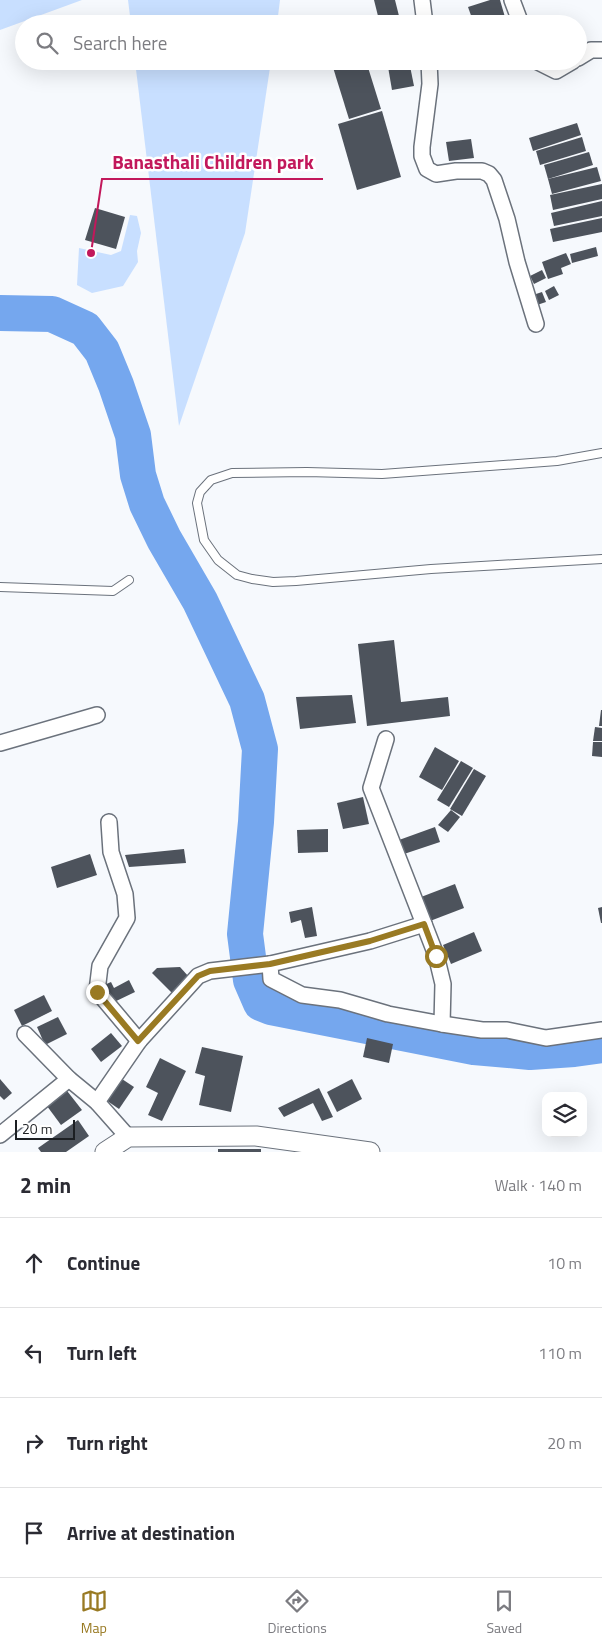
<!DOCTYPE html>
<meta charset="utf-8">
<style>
:root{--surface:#fff;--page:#f7f7f7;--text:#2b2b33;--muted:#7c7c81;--line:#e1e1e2;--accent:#997a23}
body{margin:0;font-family:"Titillium Web",sans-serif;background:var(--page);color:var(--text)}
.controls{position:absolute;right:15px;bottom:15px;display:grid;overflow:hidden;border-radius:10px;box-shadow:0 5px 20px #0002}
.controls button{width:45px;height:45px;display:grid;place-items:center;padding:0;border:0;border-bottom:1px solid var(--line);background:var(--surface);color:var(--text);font:25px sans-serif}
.scale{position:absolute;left:15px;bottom:12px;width:60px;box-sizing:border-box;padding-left:5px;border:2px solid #1c1f23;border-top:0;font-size:14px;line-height:18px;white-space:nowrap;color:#1c1f23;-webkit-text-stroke:4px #fff;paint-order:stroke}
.stop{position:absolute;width:15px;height:15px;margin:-11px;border:4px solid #997a23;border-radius:50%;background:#fff}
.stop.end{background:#997a23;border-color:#fff;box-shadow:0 1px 5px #0008}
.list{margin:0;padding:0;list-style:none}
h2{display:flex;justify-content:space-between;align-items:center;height:65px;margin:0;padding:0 20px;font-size:21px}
h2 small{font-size:16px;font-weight:400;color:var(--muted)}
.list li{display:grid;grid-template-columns:32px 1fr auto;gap:15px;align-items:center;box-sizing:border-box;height:90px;padding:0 20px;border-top:1px solid var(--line)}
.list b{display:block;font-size:19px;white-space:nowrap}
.list em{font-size:16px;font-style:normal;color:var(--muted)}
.icon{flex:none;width:28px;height:28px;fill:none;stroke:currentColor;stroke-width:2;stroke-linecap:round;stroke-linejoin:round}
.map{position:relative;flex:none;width:602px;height:1152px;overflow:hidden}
.search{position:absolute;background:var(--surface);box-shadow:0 5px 20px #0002;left:15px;right:15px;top:15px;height:55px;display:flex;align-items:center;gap:12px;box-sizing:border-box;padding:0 18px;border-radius:28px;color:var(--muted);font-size:19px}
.sheet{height:425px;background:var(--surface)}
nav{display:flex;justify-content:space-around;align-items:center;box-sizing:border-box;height:70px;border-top:1px solid var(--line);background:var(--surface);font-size:14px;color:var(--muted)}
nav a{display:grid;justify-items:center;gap:2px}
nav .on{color:var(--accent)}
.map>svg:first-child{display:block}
.green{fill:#c8dfff}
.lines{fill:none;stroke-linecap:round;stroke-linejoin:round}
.river{stroke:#75a7ee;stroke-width:36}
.building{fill:#4d535c}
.service-casing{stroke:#6b727c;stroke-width:10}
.minor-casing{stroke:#6b727c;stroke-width:18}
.tertiary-casing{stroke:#6b727c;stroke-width:21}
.service{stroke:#fff;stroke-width:8}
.minor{stroke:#fff;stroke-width:15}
.tertiary{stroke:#fff;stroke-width:19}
.route{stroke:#997a23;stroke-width:6}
.leader{fill:none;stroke:#c2185b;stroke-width:2}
.callout-dot{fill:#c2185b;stroke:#fff;stroke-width:2}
.callout-label{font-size:19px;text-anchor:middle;font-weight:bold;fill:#c2185b;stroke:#fff;stroke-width:5;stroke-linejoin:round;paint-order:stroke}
</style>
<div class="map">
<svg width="602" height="1152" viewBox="0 0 602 1152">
<rect width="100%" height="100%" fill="#f6f9fd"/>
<g class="green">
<polygon points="0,0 82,0 0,30"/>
<polygon points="128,0 280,0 277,24 131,24"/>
<polygon points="135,61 271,61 245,233 179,426"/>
<polygon points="130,215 137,216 141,233 137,251 138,262 123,286 92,293 77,285 79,248 111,255 121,251"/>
</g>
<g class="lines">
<polyline class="river" points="0,313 52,314 85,329 102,351 116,385 133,435 138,475 147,504 164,539 200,601 247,700 260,749 256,822 245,934 251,980 261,1003 271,1007 474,1047 530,1052 574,1049 602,1045"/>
</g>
<g class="building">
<polygon points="374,0 395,0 401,24 380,24"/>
<polygon points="490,0 500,0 507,24 474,24 468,7"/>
<polygon points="331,61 366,61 381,109 349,119"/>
<polygon points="387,61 409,61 414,86 392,90"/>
<polygon points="382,111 401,177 357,190 338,124"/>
<polygon points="577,123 581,135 533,151 529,138"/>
<polygon points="582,137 586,151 540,165 536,151"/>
<polygon points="471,139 474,158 449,161 446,142"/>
<polygon points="589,152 593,165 548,179 544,165"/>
<polygon points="597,167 601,181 552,194 548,179"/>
<polygon points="602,184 602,199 553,210 550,195"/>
<polygon points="602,201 602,216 554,226 551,213"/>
<polygon points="95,208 125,217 116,249 85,240"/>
<polygon points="602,218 602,232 553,242 550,229"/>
<polygon points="596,247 598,256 572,263 570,254"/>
<polygon points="566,253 571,264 561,268 563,274 548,279 542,262"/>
<polygon points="542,270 546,278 534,284 530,276"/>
<polygon points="554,286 559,295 549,300 545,291"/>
<polygon points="542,292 546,302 537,305 533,295"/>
<polygon points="394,640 401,702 448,697 450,716 367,726 358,644"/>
<polygon points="352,695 356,723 300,729 296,697"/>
<polygon points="601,710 602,710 602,726 599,726"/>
<polygon points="595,727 602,728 602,741 593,741"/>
<polygon points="593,742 602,742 602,757 592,756"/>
<polygon points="435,747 459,761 442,790 419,777"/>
<polygon points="461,761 473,768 449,807 437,800"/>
<polygon points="474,769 486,776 462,816 450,809"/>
<polygon points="363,797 369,824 343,829 337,803"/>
<polygon points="451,810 460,817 448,832 438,825"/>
<polygon points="435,827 440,842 404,854 399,840"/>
<polygon points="328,829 328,852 298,853 297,830"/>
<polygon points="184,849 186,863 129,867 125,855"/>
<polygon points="90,854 97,875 57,888 51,867"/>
<polygon points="455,884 464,908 430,921 421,897"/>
<polygon points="312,907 317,936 305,938 301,920 291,923 289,912"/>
<polygon points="602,907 602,923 601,923 598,908"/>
<polygon points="474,932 482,951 451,964 443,945"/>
<polygon points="180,967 189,977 174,995 152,973 157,968"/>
<polygon points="129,980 135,992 110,1004 102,986 111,982 114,988"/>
<polygon points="44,995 52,1011 22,1026 14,1010"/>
<polygon points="58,1017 67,1034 45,1045 37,1027"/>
<polygon points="111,1033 122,1046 101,1062 91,1049"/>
<polygon points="367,1038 393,1044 389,1063 363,1057"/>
<polygon points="202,1047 243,1056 231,1112 199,1105 205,1076 195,1073"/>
<polygon points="160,1058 186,1071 162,1121 148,1115 158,1093 146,1087"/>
<polygon points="119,1077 134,1087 119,1109 103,1098"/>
<polygon points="0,1079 12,1093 4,1100 0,1096"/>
<polygon points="352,1079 362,1099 337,1112 327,1092"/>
<polygon points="64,1087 82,1110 61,1125 44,1102"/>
<polygon points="319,1088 333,1117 322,1121 313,1103 284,1117 278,1108"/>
<polygon points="78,1120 89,1136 66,1152 41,1152 38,1148"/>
<rect x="218" y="1149" width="43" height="3"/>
</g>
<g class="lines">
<g class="service-casing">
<g id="service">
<polyline points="602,453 557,461 382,474 307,472 232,473 211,480 200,492 197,503 204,540 218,560 237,575 252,579 273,582 296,581 431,569 602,559"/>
<polyline points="0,587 113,591 129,580"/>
</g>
</g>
<g class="minor-casing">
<g id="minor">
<polyline points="422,0 425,24"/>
<polyline points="512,0 521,24"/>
<polyline points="578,58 591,50 602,50"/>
<polyline points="429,61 430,84 422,147 422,156 427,169 436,174 456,171 482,171 489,174 494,180 507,219 517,262 536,324"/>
<polyline points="536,61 556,71 573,61"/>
<polyline points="386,739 371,788 424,924 370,941 270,964 271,979 302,995 340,1000 388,1014 442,1024 482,1030 507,1030 546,1038 602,1030"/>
<polyline points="0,743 97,715"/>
<polyline points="109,822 111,852 125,894 127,918 100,966 97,991 139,1041"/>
<polyline points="424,924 436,955 443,984 442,1024"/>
<polyline points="25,1034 69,1079 97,1102 128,1137"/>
<polyline points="97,1102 139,1041 198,976 210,971 270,964"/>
<polyline points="0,1135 69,1079"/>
</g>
</g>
<g class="tertiary-casing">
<polyline id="tertiary" points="105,1152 128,1137 256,1136 370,1152"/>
</g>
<use href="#service" class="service"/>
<use href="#minor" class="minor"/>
<use href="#tertiary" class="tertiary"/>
</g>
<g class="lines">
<polyline class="route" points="97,992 138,1041 198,976 210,971 270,964 370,941 424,924 436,956"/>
</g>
<path class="leader" d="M91 253L102 179H323"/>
<circle class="callout-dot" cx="91" cy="253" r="5"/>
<g class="callout-label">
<text x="213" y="169">Banasthali Children park</text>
</g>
</svg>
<div class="controls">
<button><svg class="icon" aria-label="layers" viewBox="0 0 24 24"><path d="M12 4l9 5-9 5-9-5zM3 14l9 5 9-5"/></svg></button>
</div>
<div class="scale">20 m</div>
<div class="stop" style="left:436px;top:956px"></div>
<div class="stop end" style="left:97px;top:992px"></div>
<div class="search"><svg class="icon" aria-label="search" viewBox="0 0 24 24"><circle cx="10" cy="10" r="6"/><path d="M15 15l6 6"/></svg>Search here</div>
</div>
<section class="sheet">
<h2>2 min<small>Walk · 140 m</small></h2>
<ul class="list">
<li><svg class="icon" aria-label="ahead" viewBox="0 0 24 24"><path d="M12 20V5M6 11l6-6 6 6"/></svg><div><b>Continue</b></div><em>10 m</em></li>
<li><svg class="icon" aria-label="left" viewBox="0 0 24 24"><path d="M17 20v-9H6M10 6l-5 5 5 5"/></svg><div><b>Turn left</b></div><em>110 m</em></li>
<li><svg class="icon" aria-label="right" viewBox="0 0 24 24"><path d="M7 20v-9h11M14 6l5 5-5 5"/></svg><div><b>Turn right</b></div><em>20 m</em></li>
<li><svg class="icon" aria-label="arrive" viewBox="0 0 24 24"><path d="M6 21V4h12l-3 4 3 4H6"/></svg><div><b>Arrive at destination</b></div></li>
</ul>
</section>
<nav>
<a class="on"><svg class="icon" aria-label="map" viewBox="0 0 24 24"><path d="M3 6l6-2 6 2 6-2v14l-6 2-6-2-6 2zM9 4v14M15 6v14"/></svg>Map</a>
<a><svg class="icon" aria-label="directions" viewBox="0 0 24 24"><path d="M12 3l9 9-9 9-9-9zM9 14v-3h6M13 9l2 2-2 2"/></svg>Directions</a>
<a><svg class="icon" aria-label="saved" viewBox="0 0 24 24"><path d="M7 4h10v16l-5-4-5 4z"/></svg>Saved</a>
</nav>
